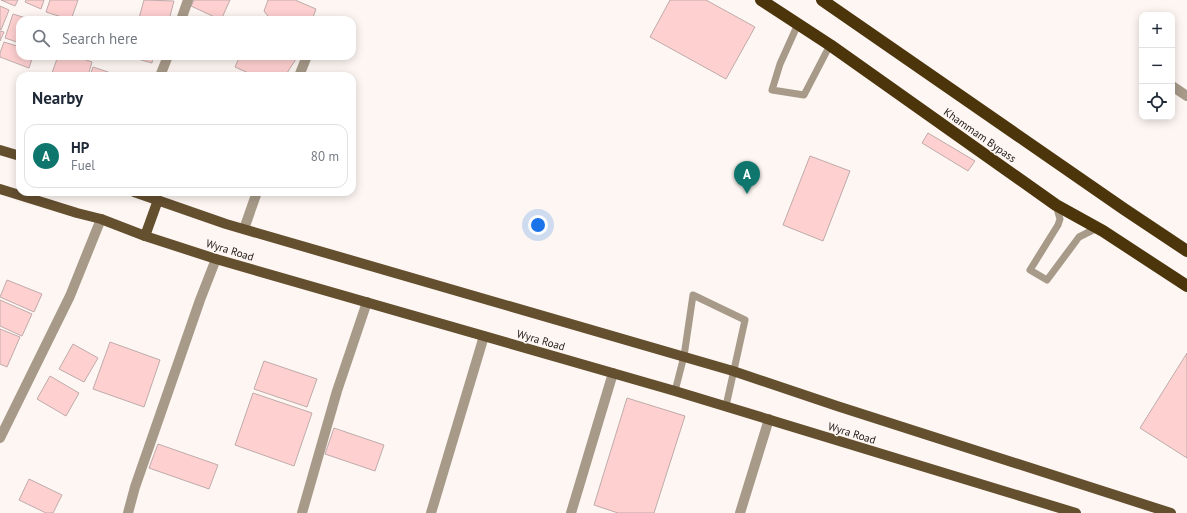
<!DOCTYPE html>
<meta charset="utf-8">
<style>
:root{--surface:#fff;--page:#f6f6f7;--text:#1f2937;--muted:#747a83;--line:#e0e1e3;--accent:#0f766e}
body{margin:0;font-family:"PT Sans",sans-serif;background:var(--page);color:var(--text)}
.controls{position:absolute;right:12px;top:12px;display:grid;overflow:hidden;border-radius:8px;box-shadow:0 2px 10px #0003}
.controls button{width:36px;height:36px;display:grid;place-items:center;padding:0;border:0;border-bottom:1px solid var(--line);background:var(--surface);color:var(--text);font:20px sans-serif}
.you{position:absolute;left:538px;top:225px;width:14px;height:14px;margin:-10px;border:3px solid #fff;border-radius:50%;background:#1a73e8;box-shadow:0 0 0 6px #1a73e833}
.badge{display:grid;place-items:center;width:26px;height:26px;border-radius:50%;background:var(--accent);color:#fff;font-size:13px;font-weight:700}
.pin{position:absolute;translate:-50% -33px;filter:drop-shadow(0 1px 2px #0008)}
.pin::after{content:'';position:absolute;top:21px;width:14px;height:12px;background:inherit;clip-path:polygon(0 0,100% 0,50% 100%)}
.list{margin:0;padding:0;list-style:none}
h2{display:flex;justify-content:space-between;align-items:center;height:52px;margin:0;padding:0 16px;font-size:17px}
h2 small{font-size:13px;font-weight:400;color:var(--muted)}
.list li{display:grid;grid-template-columns:26px 1fr auto;gap:12px;align-items:center;box-sizing:border-box;height:64px;margin:0 8px 8px;padding:0 8px;border:1px solid var(--line);border-radius:12px}
.list b{display:block;font-size:15px;white-space:nowrap}
.list p{margin:0;font-size:13px;white-space:nowrap;color:var(--muted)}
.list em{font-size:13px;font-style:normal;color:var(--muted)}
.icon{flex:none;width:22px;height:22px;fill:none;stroke:currentColor;stroke-width:2;stroke-linecap:round;stroke-linejoin:round}
.map{position:relative;flex:none;width:1187px;height:513px;overflow:hidden}
.search{position:absolute;background:var(--surface);box-shadow:0 2px 10px #0003;left:16px;top:16px;width:340px;height:44px;display:flex;align-items:center;gap:10px;box-sizing:border-box;padding:0 14px;border-radius:12px;color:var(--muted);font-size:15px}
.panel{position:absolute;background:var(--surface);box-shadow:0 2px 10px #0003;left:16px;top:72px;width:340px;height:124px;border-radius:12px}
.map>svg:first-child{display:block}
.building{fill:#fed0d0;stroke:#bfabaa}
.lines{fill:none;stroke-linecap:round;stroke-linejoin:round}
.lane{stroke:#a79a89;stroke-width:7}
.street{stroke:#a79a89;stroke-width:10}
.primary{stroke:#644f2f;stroke-width:10}
.highway{stroke:#4c340b;stroke-width:12}
.labels{text-anchor:middle;stroke-width:3;stroke-linejoin:round;paint-order:stroke}
.street-label{font-size:11px;fill:#1f1916;stroke:#fdf6f2}
</style>
<div class="map">
<svg width="1187" height="513" viewBox="0 0 1187 513">
<rect width="100%" height="100%" fill="#fdf6f2"/>
<g class="building">
<polygon points="1,0 18,0 15,6"/>
<polygon points="26,0 44,0 41,9 25,2"/>
<polygon points="50,0 78,0 71,20 46,12"/>
<polygon points="144,0 174,1 169,20 146,20 139,18"/>
<polygon points="194,0 230,0 221,20 191,6"/>
<polygon points="268,0 295,0 316,9 312,20 271,20 264,11"/>
<polygon points="670,0 706,0 755,27 726,79 650,37"/>
<polygon points="0,6 9,10 1,30 0,29"/>
<polygon points="13,14 32,20 20,20 20,43 5,38"/>
<polygon points="0,31 4,32 0,41"/>
<polygon points="4,42 20,47 20,56 33,56 29,68 0,57 0,53"/>
<polygon points="58,56 75,56 92,62 88,76 62,76 52,73"/>
<polygon points="127,56 153,56 152,63"/>
<polygon points="240,56 298,56 285,76 255,76 235,67"/>
<polygon points="93,67 120,76 90,76"/>
<polygon points="928,133 975,161 968,171 922,143"/>
<polygon points="810,156 850,171 823,241 783,225"/>
<polygon points="7,280 42,294 34,312 0,297"/>
<polygon points="0,300 32,314 22,336 0,326"/>
<polygon points="0,329 20,337 7,367 0,364"/>
<polygon points="110,342 160,360 144,407 93,389"/>
<polygon points="73,344 98,358 84,382 59,369"/>
<polygon points="1187,353 1187,458 1140,428"/>
<polygon points="264,361 317,379 307,407 254,389"/>
<polygon points="50,376 79,393 66,416 37,399"/>
<polygon points="253,393 312,413 294,466 235,445"/>
<polygon points="627,398 685,416 654,513 618,513 594,505"/>
<polygon points="334,428 384,445 375,471 325,454"/>
<polygon points="158,444 218,465 209,489 149,468"/>
<polygon points="29,479 62,495 53,513 46,513 19,500"/>
</g>
<g class="lines">
<g class="lane">
<polyline points="798,24 780,64 772,90 804,95 830,45"/>
<polyline points="1056,205 1060,219 1058,225 1030,270 1047,280 1079,237 1097,228"/>
<polyline points="675,391 684,356 693,295 745,320 726,406"/>
</g>
<g class="street">
<polyline points="181,20 188,0"/>
<polyline points="160,76 168,56"/>
<polyline points="299,76 307,56"/>
<polyline points="1172,86 1187,96"/>
<polyline points="244,229 257,192"/>
<polyline points="0,438 70,296 101,219"/>
<polyline points="128,513 135,487 200,300 216,259"/>
<polyline points="302,513 337,391 367,302"/>
<polyline points="431,513 484,336"/>
<polyline points="571,513 613,373"/>
<polyline points="740,513 769,419"/>
</g>
<g class="primary">
<polyline points="0,150 20,156"/>
<polyline points="0,189 77,213 101,219 145,236 216,259 675,391 1076,513"/>
<polyline points="134,192 226,224 733,371 837,406 1171,513"/>
<polyline points="145,236 158,200"/>
</g>
<g class="highway">
<polyline points="761,0 830,45 1056,205 1103,231 1187,286"/>
<polyline points="822,0 1124,209 1187,251"/>
</g>
</g>
<g class="labels">
<g class="street-label">
<text transform="translate(980 135) rotate(35)" y="4">Khammam Bypass</text>
<text transform="translate(230 250) rotate(17)" y="4">Wyra Road</text>
<text transform="translate(541 340) rotate(16)" y="4">Wyra Road</text>
<text transform="translate(852 433) rotate(17)" y="4">Wyra Road</text>
</g>
</g>
</svg>
<div class="controls">
<button>+</button>
<button>−</button>
<button><svg class="icon" aria-label="locate" viewBox="0 0 24 24"><circle cx="12" cy="12" r="6"/><path d="M12 2v4M12 18v4M2 12h4M18 12h4"/></svg></button>
</div>
<div class="you"></div>
<div class="pin badge" style="left:747px;top:194px">A</div>
<div class="search"><svg class="icon" aria-label="search" viewBox="0 0 24 24"><circle cx="10" cy="10" r="6"/><path d="M15 15l6 6"/></svg>Search here</div>
<section class="panel">
<h2>Nearby<small></small></h2>
<ul class="list">
<li><span class="badge">A</span><div><b>HP</b><p>Fuel</p></div><em>80 m</em></li>
</ul>
</section>
</div>
